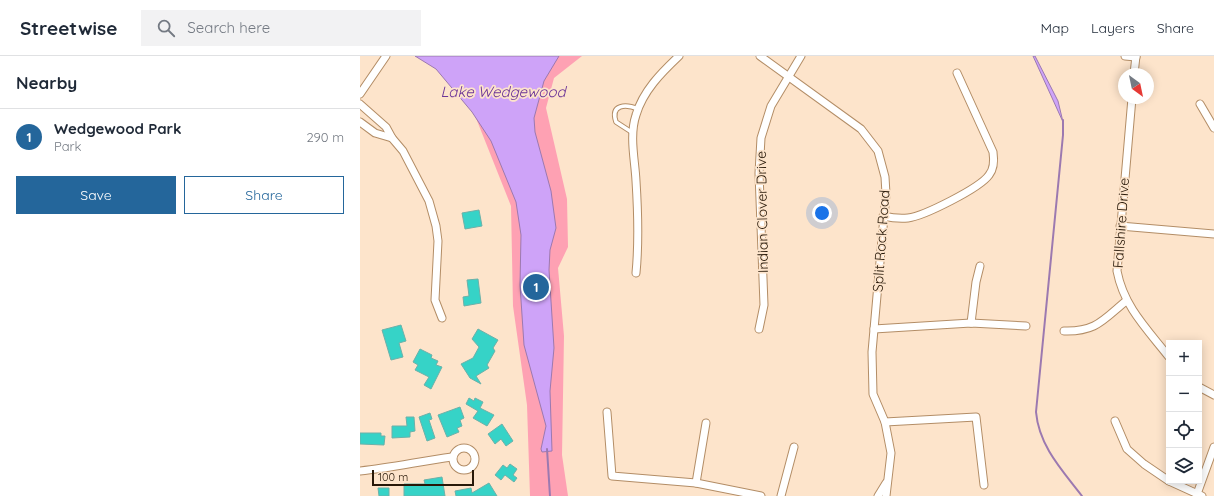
<!DOCTYPE html>
<meta charset="utf-8">
<style>
:root{--surface:#fff;--page:#f2f2f3;--text:#1f2937;--muted:#747a83;--line:#e0e1e3;--accent:#24669b}
body{margin:0;font-family:Quicksand,sans-serif;background:var(--page);color:var(--text)}
.controls{position:absolute;right:12px;bottom:12px;display:grid;overflow:hidden;border-radius:0px;box-shadow:0 2px 10px #0003}
.controls button{width:36px;height:36px;display:grid;place-items:center;padding:0;border:0;border-bottom:1px solid var(--line);background:var(--surface);color:var(--text);font:20px sans-serif}
.compass{position:absolute;left:758px;top:12px;width:36px;height:36px;border-radius:50%;background:var(--surface);box-shadow:0 2px 10px #0003;rotate:147deg}
.scale{position:absolute;left:12px;bottom:10px;width:102px;box-sizing:border-box;padding-left:4px;border:2px solid #271808;border-top:0;font-size:11px;line-height:14px;white-space:nowrap;color:#271808;-webkit-text-stroke:3px #fde4cb;paint-order:stroke}
.you{position:absolute;left:462px;top:157px;width:14px;height:14px;margin:-10px;border:3px solid #fff;border-radius:50%;background:#1a73e8;box-shadow:0 0 0 6px #1a73e833}
.badge{display:grid;place-items:center;width:26px;height:26px;border-radius:50%;background:var(--accent);color:#fff;font-size:13px;font-weight:700}
.pin{position:absolute;translate:-50% -50%;border:2px solid #fff;box-shadow:0 1px 4px #0006}
.list{margin:0;padding:0;list-style:none}
h2{display:flex;justify-content:space-between;align-items:center;height:52px;margin:0;padding:0 16px;font-size:17px}
h2 small{font-size:13px;font-weight:400;color:var(--muted)}
.list li{display:grid;grid-template-columns:26px 1fr auto;gap:12px;align-items:center;box-sizing:border-box;height:56px;padding:0 16px;border-top:1px solid var(--line)}
.list b{display:block;font-size:15px;white-space:nowrap}
.list p{margin:0;font-size:13px;white-space:nowrap;color:var(--muted)}
.list em{font-size:13px;font-style:normal;color:var(--muted)}
.actions{display:flex;gap:8px;padding:12px 16px}
.actions a{flex:1;padding:9px 0;border:1px solid var(--accent);border-radius:0px;text-align:center;font-size:14px;color:var(--accent)}
.actions .main{background:var(--accent);color:#fff}
.icon{flex:none;width:22px;height:22px;fill:none;stroke:currentColor;stroke-width:2;stroke-linecap:round;stroke-linejoin:round}
.map{position:relative;flex:none;width:854px;height:440px;overflow:hidden}
header{display:flex;align-items:center;gap:24px;box-sizing:border-box;height:56px;padding:0 20px;background:var(--surface);border-bottom:1px solid var(--line)}
header strong{font-size:19px}
nav{display:flex;gap:22px;margin-inline-start:auto;font-size:14px}
.search{width:280px;height:36px;background:var(--page);display:flex;align-items:center;gap:10px;box-sizing:border-box;padding:0 14px;border-radius:0px;color:var(--muted);font-size:15px}
main{display:flex}
aside{flex:1;background:var(--surface)}
.map>svg:first-child{display:block}
.green{fill:#fea1b3}
.water{fill:#cea3f8;stroke:#9c79b0}
.lines{fill:none;stroke-linecap:round;stroke-linejoin:round}
.stream{stroke:#9c79b0;stroke-width:2}
.building{fill:#36d3c7;stroke:#6cb1a9}
.service-casing{stroke:#b38d66;stroke-width:5.5}
.minor-casing{stroke:#b38d66;stroke-width:9}
.service{stroke:#fff;stroke-width:3.5}
.minor{stroke:#fff;stroke-width:7}
.labels{text-anchor:middle;stroke-width:3.5;stroke-linejoin:round;paint-order:stroke}
.street-label{font-size:14px;fill:#271808;stroke:#fde4cb}
.water-label{font-size:15px;font-style:italic;fill:#6c3597;stroke:#fde4cb}
</style>
<header>
<strong>Streetwise</strong>
<div class="search"><svg class="icon" aria-label="search" viewBox="0 0 24 24"><circle cx="10" cy="10" r="6"/><path d="M15 15l6 6"/></svg>Search here</div>
<nav><a>Map</a><a>Layers</a><a>Share</a></nav>
</header>
<main>
<aside>
<h2>Nearby<small></small></h2>
<ul class="list">
<li><span class="badge">1</span><div><b>Wedgewood Park</b><p>Park</p></div><em>290 m</em></li>
</ul>
<div class="actions"><a class="main">Save</a><a>Share</a></div>
</aside>
<div class="map">
<svg width="854" height="440" viewBox="0 0 854 440">
<rect width="100%" height="100%" fill="#fde4cb"/>
<polygon class="green" points="84,0 222,0 194,22 186,52 207,143 208,191 198,212 204,280 202,399 208,440 170,440 167,349 153,250 151,150 102,27"/>
<g class="water">
<polygon points="55,0 199,0 184,25 174,62 175,76 191,135 196,172 190,194 189,214 194,292 190,335 192,395 182,396 181,393 186,370 164,289 160,229 161,179 156,146 131,85 112,56 76,13"/>
<polygon points="673,0 675,0 698,45 703,66"/>
</g>
<g class="lines">
<g class="stream">
<path d="M703 64V79L676 356C679 390 702 414 722 440"/>
<polyline points="187,393 190,440"/>
</g>
</g>
<g class="building">
<polygon points="119,154 122,170 105,173 102,157"/>
<polygon points="118,223 121,247 104,250 103,241 109,240 107,224"/>
<polygon points="41,269 46,285 39,287 43,301 31,304 22,274"/>
<polygon points="118,273 138,284 133,292 135,295 127,309 129,312 116,320 121,328 110,322 101,308 113,302 119,291 112,283"/>
<polygon points="60,293 72,299 71,302 78,305 76,309 82,311 71,333 64,329 69,321 55,314 58,309 53,306"/>
<polygon points="109,342 114,345 115,342 123,346 120,352 134,359 127,370 113,362 118,355 106,348"/>
<polygon points="100,351 104,362 100,364 102,370 97,372 99,376 87,381 78,359"/>
<polygon points="70,357 72,363 69,364 75,382 67,385 59,361"/>
<polygon points="46,361 54,361 55,375 50,376 50,381 32,382 32,370 47,370"/>
<polygon points="142,368 153,385 146,390 141,383 135,388 128,378"/>
<polygon points="0,377 21,377 21,380 25,380 24,389 0,388"/>
<polygon points="150,408 157,413 153,419 157,422 154,426 145,419 141,424 135,419 143,409 147,412"/>
<polygon points="82,421 85,440 44,440 44,428 65,428 64,424"/>
<polygon points="129,427 137,440 96,440 95,435 111,432 112,437"/>
<polygon points="18,432 29,432 29,440 19,440"/>
</g>
<g class="lines">
<g class="service-casing">
<path id="service" d="M273 77 256 66C250 48 266 48 278 53"/>
</g>
<g class="minor-casing">
<g id="minor">
<polyline points="400,0 501,73 518,95 525,121 526,138 512,296 513,338 525,366 531,397 526,440"/>
<polyline points="765,0 776,1"/>
<polyline points="774,18 776,0"/>
<polyline points="0,38 26,0"/>
<path d="M772 42 757 215C764 251 787 273 809 301"/>
<polyline points="0,48 26,71 32,82 43,95 69,145 76,170 78,185 75,244 82,262"/>
<polyline points="840,48 854,72"/>
<polyline points="0,66 15,77 32,82"/>
<path d="M523 160C532 162 539 163 548 162 564 160 620 132 629 119 634 113 634 103 633 96L597 17"/>
<polyline points="760,170 854,178"/>
<path d="M276 217C279 186 278 156 276 125 275 104 269 80 276 59 283 35 301 17 319 0"/>
<polyline points="611,267 616,226 620,210"/>
<polyline points="399,273 404,249 399,117 401,82 411,50 441,0"/>
<polyline points="514,273 611,267 666,270"/>
<path d="M704 275C736 276 743 264 766 245"/>
<polyline points="839,331 854,339"/>
<polyline points="247,356 252,420 336,427 401,440"/>
<polyline points="755,365 767,393 784,408 809,425"/>
<polyline points="525,366 616,361 624,429"/>
<circle cx="104" cy="403" r="11"/>
<path d="M0 415C31 412 61 405 92 401"/>
<polyline points="809,425 842,440"/>
<polyline points="336,427 346,367"/>
<polyline points="837,438 854,391"/>
<polyline points="421,440 434,391"/>
<polyline points="518,440 526,427"/>
</g>
</g>
<use href="#service" class="service"/>
<use href="#minor" class="minor"/>
</g>
<g class="labels">
<g class="street-label">
<text transform="translate(402 156) rotate(-91)" y="5">Indian Clover Drive</text>
<text transform="translate(761 167) rotate(-86)" y="5">Fallshire Drive</text>
<text transform="translate(521 185) rotate(-86)" y="5">Split Rock Road</text>
</g>
<g class="water-label">
<text x="143" y="41">Lake Wedgewood</text>
</g>
</g>
</svg>
<div class="controls">
<button>+</button>
<button>−</button>
<button><svg class="icon" aria-label="locate" viewBox="0 0 24 24"><circle cx="12" cy="12" r="6"/><path d="M12 2v4M12 18v4M2 12h4M18 12h4"/></svg></button>
<button><svg class="icon" aria-label="layers" viewBox="0 0 24 24"><path d="M12 4l9 5-9 5-9-5zM3 14l9 5 9-5"/></svg></button>
</div>
<svg class="compass" viewBox="-18 -18 36 36"><path d="M0-13l5 13h-10z" fill="#e53935"/><path d="M0 13l5-13h-10z" fill="#747a83"/></svg>
<div class="scale">100 m</div>
<div class="you"></div>
<div class="pin badge" style="left:176px;top:231px">1</div>
</div>
</main>
